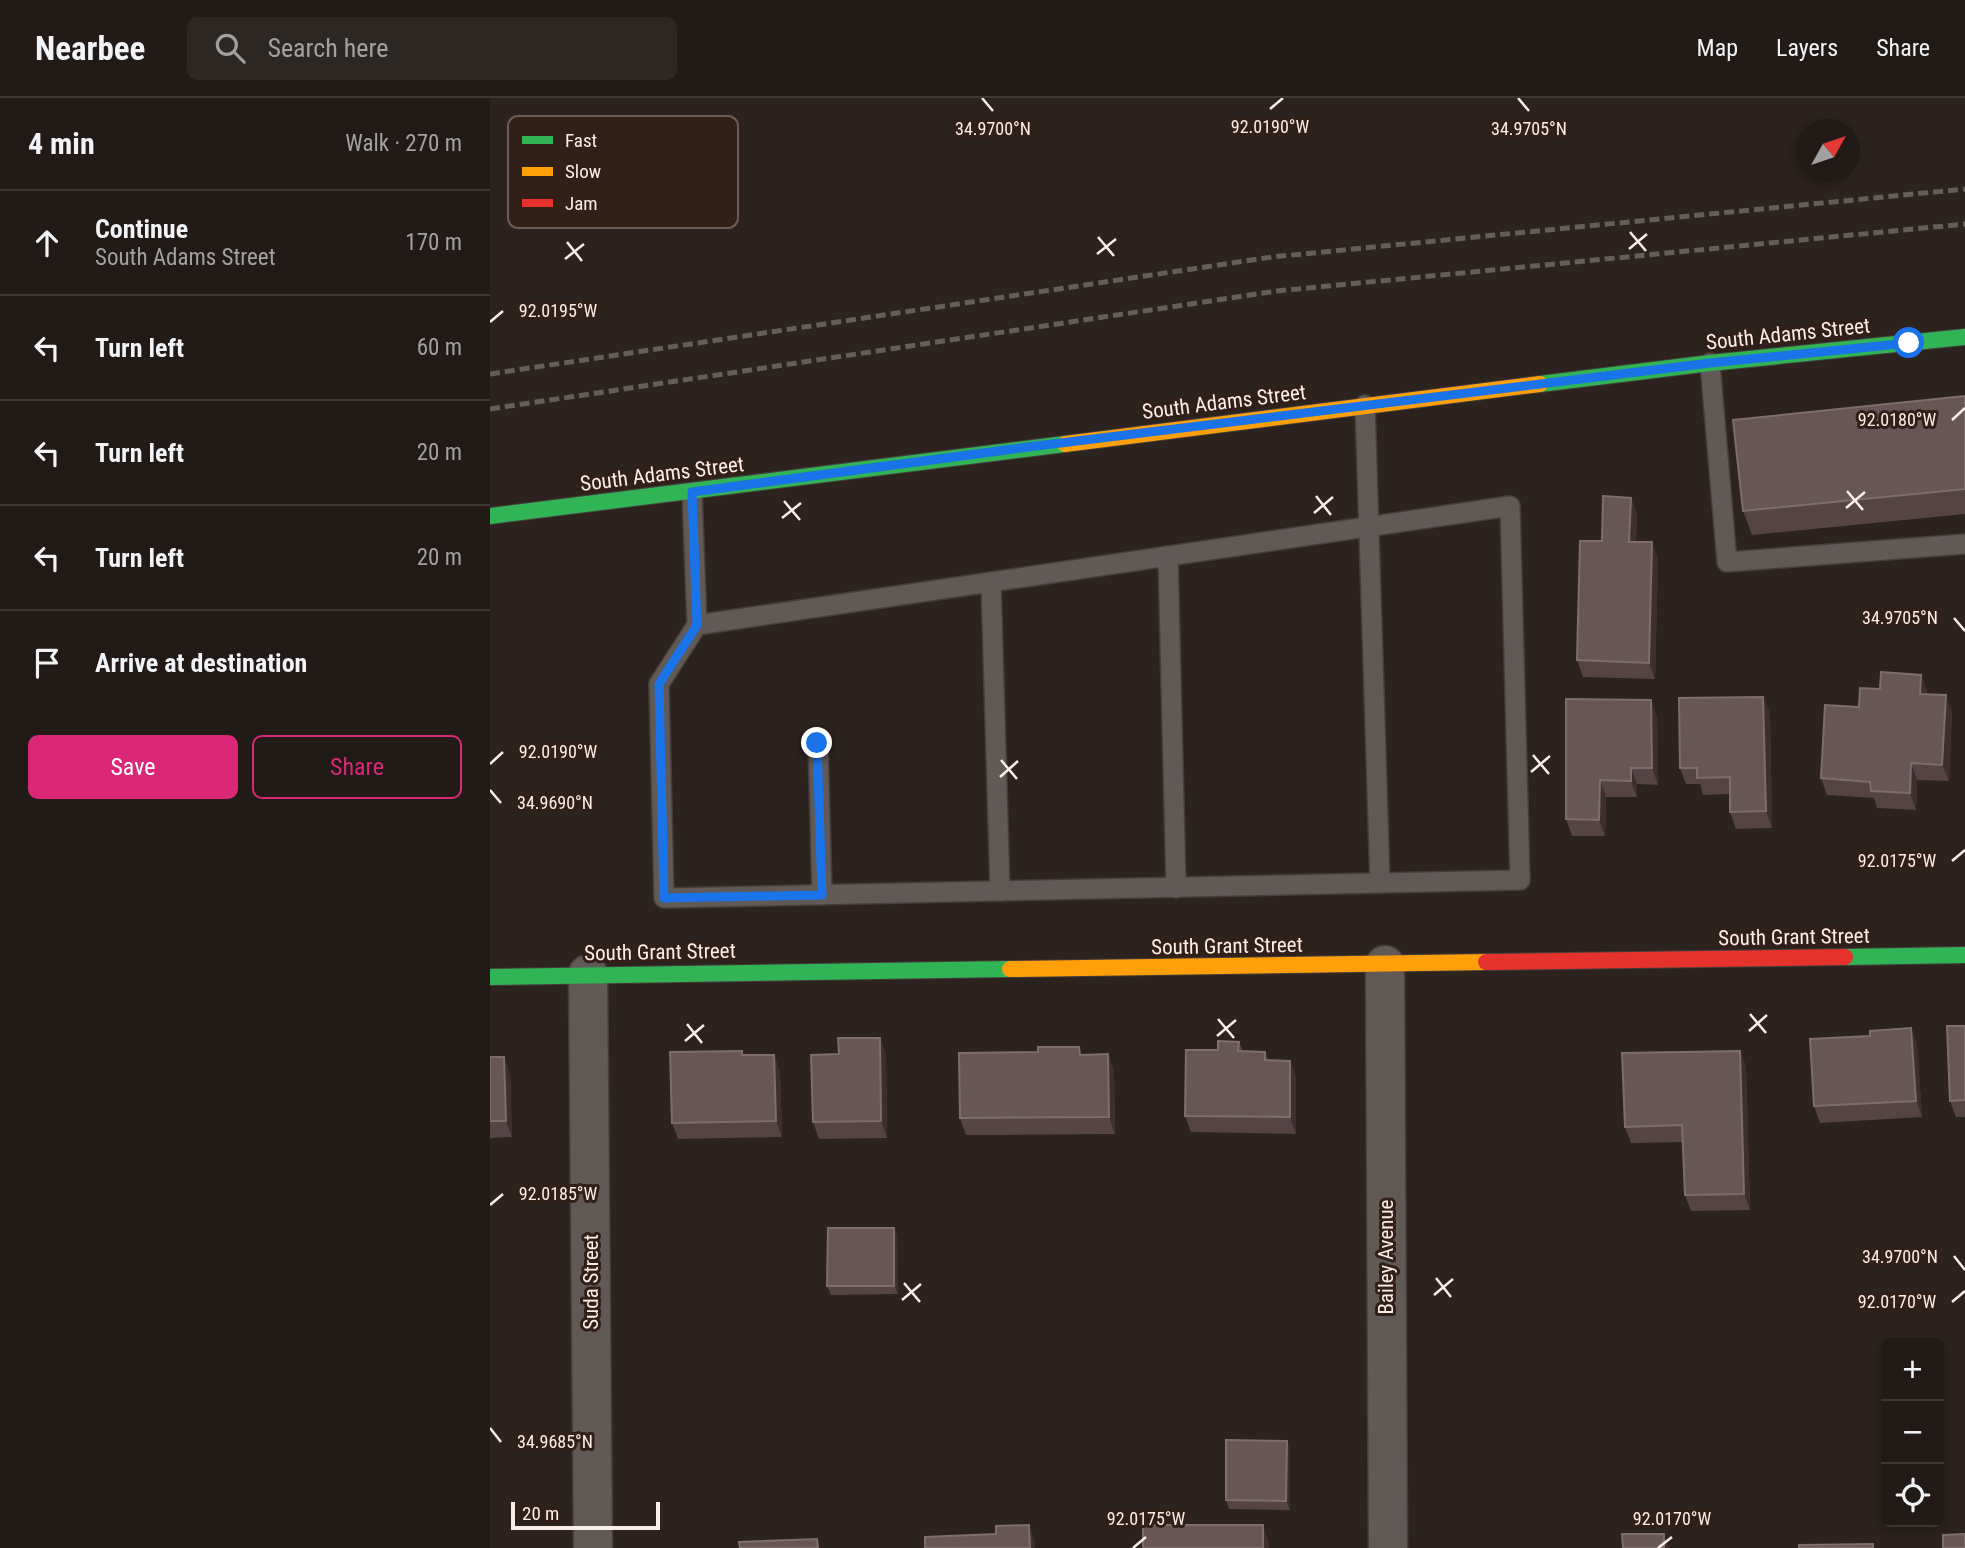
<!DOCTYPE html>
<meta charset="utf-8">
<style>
:root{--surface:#211a16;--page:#2d2723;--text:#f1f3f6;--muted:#a2a1a1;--line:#3e3835;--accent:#db2777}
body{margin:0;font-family:"Roboto Condensed",sans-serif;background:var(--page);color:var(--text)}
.controls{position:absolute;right:21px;bottom:21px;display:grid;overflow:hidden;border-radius:10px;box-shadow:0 4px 10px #0003}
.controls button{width:63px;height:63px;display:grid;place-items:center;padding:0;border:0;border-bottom:2px solid var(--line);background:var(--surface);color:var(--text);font:35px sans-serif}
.compass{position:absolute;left:1307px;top:21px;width:63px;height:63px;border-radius:50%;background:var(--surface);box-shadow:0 4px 10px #0003;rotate:50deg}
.scale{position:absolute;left:21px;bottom:18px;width:149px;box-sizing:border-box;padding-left:7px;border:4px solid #fbede8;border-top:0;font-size:19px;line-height:24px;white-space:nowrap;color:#fbede8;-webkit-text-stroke:5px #321f18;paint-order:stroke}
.stop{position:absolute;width:21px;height:21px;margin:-16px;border:5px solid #1a73e8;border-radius:50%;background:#fff}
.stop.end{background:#1a73e8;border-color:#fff;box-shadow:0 2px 7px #0008}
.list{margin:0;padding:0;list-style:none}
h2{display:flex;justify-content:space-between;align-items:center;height:91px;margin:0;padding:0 28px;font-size:30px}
h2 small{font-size:23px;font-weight:400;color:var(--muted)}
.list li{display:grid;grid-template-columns:46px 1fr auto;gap:21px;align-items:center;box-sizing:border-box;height:105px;padding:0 28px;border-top:2px solid var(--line)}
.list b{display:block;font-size:26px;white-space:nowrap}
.list p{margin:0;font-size:23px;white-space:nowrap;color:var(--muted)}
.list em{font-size:23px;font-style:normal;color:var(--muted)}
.actions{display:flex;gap:14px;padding:21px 28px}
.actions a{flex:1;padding:16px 0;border:2px solid var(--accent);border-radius:10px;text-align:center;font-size:24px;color:var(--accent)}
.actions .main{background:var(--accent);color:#fff}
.icon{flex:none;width:38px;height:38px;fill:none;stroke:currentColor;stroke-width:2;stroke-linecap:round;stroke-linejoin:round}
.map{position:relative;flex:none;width:1475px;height:1450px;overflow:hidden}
header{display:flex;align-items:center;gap:42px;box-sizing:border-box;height:98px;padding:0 35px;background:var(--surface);border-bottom:2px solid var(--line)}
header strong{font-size:33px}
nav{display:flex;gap:38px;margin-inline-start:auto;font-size:24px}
.search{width:490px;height:63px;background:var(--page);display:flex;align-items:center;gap:18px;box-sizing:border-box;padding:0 24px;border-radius:10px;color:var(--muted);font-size:26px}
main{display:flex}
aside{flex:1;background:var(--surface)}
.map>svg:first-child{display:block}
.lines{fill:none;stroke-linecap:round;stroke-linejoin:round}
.lane-casing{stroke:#463d3a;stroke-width:22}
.street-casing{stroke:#463d3a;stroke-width:41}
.fast-casing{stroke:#463d3a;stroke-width:18}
.slow-casing{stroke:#463d3a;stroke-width:18}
.jam-casing{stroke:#463d3a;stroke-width:18}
.lane{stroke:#605956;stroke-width:19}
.street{stroke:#605956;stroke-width:38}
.fast{stroke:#30b455;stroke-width:16}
.slow{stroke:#ff9f0a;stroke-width:16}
.jam{stroke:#e5322d;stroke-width:16}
.rail{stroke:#645e5a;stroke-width:5;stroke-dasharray:10 5;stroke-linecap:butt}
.wall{fill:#564344}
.shaded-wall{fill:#3e2e2e}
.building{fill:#685556;stroke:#7f6d6d;stroke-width:2}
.route{stroke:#1a73e8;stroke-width:9}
.ticks{fill:none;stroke:#fbede8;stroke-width:2.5}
.labels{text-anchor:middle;stroke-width:6;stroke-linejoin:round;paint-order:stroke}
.street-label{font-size:21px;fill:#fbede8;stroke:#321f18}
.key{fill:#321f18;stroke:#6e5d56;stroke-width:2}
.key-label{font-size:19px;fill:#fbede8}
.ticks-label{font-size:18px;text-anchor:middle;fill:#fbede8;stroke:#321f18;stroke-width:6;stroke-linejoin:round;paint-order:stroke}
</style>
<header>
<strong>Nearbee</strong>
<div class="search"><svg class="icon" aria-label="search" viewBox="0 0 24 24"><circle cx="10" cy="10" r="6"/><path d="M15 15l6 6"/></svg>Search here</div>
<nav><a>Map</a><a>Layers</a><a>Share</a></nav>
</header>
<main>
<aside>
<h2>4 min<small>Walk · 270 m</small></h2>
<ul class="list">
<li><svg class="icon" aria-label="ahead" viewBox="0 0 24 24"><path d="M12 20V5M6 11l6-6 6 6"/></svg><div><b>Continue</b><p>South Adams Street</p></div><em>170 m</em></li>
<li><svg class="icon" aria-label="left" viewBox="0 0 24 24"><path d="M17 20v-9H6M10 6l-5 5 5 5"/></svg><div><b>Turn left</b></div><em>60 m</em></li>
<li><svg class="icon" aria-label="left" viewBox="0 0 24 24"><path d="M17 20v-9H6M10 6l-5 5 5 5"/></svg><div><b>Turn left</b></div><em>20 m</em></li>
<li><svg class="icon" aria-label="left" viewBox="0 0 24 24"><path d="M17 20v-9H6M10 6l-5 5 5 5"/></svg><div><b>Turn left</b></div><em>20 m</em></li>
<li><svg class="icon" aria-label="arrive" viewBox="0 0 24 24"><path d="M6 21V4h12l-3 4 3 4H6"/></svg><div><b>Arrive at destination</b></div></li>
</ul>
<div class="actions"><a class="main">Save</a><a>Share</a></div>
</aside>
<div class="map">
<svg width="1475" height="1450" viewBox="0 0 1475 1450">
<rect width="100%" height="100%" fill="#2c221e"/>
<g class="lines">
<g class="lane-casing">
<g id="lane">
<polyline points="1220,265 1237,464 1475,446"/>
<polyline points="875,307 890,785"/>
<polyline points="202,395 207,527 169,586 174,800 1030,782 1020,408 207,527"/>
<polyline points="678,458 686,790"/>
<polyline points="501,484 510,793"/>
<polyline points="328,645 332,797"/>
</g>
</g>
<g class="street-casing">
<g id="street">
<polyline points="895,867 898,1450"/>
<polyline points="98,876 103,1450"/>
</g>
</g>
<g class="fast-casing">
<g id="fast">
<polyline points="1050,286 1220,265 1475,239"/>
<polyline points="0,418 575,346"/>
<polyline points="1355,859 1475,857"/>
<polyline points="0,879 520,871"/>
</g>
</g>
<g class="slow-casing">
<g id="slow">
<polyline points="575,346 1050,286"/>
<polyline points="520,871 996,864"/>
</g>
</g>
<g class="jam-casing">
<polyline id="jam" points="996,864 1355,859"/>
</g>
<use href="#lane" class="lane"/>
<use href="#street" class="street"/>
<use href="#fast" class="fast"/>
<use href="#slow" class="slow"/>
<use href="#jam" class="jam"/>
<g class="rail">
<polyline points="0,276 782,159 1475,91"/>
<polyline points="0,311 787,193 1475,126"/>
</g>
</g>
<g class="wall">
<polygon points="1475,298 1475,416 1262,437 1253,413"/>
<polygon points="1141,400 1147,416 1146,444 1168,461 1165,581 1093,579 1087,562 1112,443"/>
<polygon points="1431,577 1437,593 1436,596 1462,614 1459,683 1427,682 1426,712 1387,710 1384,700 1337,697 1331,680 1369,609 1390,591"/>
<polygon points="1273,599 1280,616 1282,730 1246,731 1240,714 1240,696 1213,697 1210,686 1196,686 1190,670"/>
<polygon points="1167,618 1168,687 1147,686 1147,699 1116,699 1115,738 1082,738 1076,721"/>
<polygon points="1475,928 1475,1019 1466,1019 1460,1003"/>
<polygon points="1421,930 1427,946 1432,1019 1330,1025 1324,1008 1380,938"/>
<polygon points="390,940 396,956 397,1040 329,1041 323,1024 349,956"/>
<polygon points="749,944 753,953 775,954 778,962 800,963 806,979 806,1036 701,1034 695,1018 728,952"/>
<polygon points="1250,953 1256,969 1260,1112 1201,1113 1195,1097 1193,1044 1141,1045 1135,1029"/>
<polygon points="618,956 624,973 625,1036 476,1037 470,1020 592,957"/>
<polygon points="254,957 284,957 290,974 292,1039 188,1041 182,1025"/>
<polygon points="0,959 14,959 20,976 22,1039 0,1040"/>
<polygon points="404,1130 407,1138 408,1196 341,1197 337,1188"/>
<polygon points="797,1343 800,1351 800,1412 739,1411 736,1402"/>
</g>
<g class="shaded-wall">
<polygon points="1141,400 1147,416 1145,461 1139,444"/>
<polygon points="1162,444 1168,461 1165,581 1159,565"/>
<polygon points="1431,577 1437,593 1436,613 1430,596"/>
<polygon points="1456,597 1462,614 1459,683 1452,667"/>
<polygon points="1273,599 1280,616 1282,730 1276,713"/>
<polygon points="1161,602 1167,618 1168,687 1162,670"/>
<polygon points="1421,665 1427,682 1426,712 1420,695"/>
<polygon points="1141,670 1147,686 1147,699 1141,683"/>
<polygon points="1110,682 1116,699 1115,738 1109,722"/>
<polygon points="1421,930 1427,946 1432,1019 1426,1003"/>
<polygon points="390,940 396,956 397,1040 391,1023"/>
<polygon points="1250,953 1256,969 1260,1112 1254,1096"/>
<polygon points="618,956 624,973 625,1036 619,1019"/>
<polygon points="284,957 290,974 292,1039 286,1023"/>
<polygon points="14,959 20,976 22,1039 16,1023"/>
<polygon points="800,963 806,979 806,1036 800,1019"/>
<polygon points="404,1130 407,1138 408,1196 404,1188"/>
<polygon points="797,1343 800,1351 800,1412 796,1403"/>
<polygon points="539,1427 545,1444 545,1450 540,1450"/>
<polygon points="773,1427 779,1444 779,1450 773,1450"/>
<polygon points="1174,1436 1179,1450 1174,1450"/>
</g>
<g class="building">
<polygon points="1475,298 1475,391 1253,413 1243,322"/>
<polygon points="1113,398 1141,400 1139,444 1162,444 1159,565 1087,562 1090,443 1112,443"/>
<polygon points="1391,574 1431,577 1430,596 1456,597 1452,667 1421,665 1420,695 1381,693 1380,684 1331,680 1335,607 1369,609 1370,590 1390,591"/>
<polygon points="1273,599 1276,713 1240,714 1240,679 1207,680 1207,670 1190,670 1189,600"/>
<polygon points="1076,601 1161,602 1162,670 1141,670 1141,683 1110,682 1109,722 1076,721"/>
<polygon points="1457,928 1475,928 1475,1002 1460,1003"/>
<polygon points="1421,930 1426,1003 1324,1008 1320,941 1380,938 1380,933"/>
<polygon points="348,940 390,940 391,1023 323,1024 321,957 349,956"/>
<polygon points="728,943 749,944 748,953 775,954 775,962 800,963 800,1019 695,1018 696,952 728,952"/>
<polygon points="548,949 589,949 590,957 618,956 619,1019 470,1020 469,955 548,954"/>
<polygon points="252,953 252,957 284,957 286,1023 182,1025 180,954"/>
<polygon points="1250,953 1254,1096 1195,1097 1192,1027 1135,1029 1132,955"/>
<polygon points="0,959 14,959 16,1023 0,1023"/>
<polygon points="338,1130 404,1130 404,1188 337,1188"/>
<polygon points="736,1342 797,1343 796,1403 736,1402"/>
<polygon points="539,1427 540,1450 435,1450 435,1439 506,1436 506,1428"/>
<rect x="653" y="1427" width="120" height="23"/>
<polygon points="1132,1436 1174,1436 1174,1450 1133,1450"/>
<polygon points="1475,1436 1475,1450 1453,1450 1453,1437"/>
<polygon points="327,1441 328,1450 250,1450 249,1444"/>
<polygon points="1383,1446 1383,1450 1309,1450 1309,1447"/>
</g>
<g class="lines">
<polyline class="route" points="327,645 332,797 174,800 169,586 207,527 202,394 538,349 1220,265 1419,245"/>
</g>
<path class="ticks" d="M492 0 503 13M1028 0 1039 13M780 11 793 0M1140 134 1156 153M608 139 624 158M77 144 92 163M1139 151 1157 136M607 156 626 141M75 161 94 146M0 224 13 213M1462 322 1475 310M1357 393 1373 412M826 398 841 417M294 403 310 422M1356 410 1375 394M824 415 843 399M292 420 311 405M1464 520 1475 533M1043 657 1059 676M511 662 527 681M0 666 13 654M1041 674 1060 658M510 679 528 663M0 692 11 705M1462 763 1475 752M1260 916 1276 935M728 921 744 940M197 926 212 945M1259 933 1277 917M727 938 746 922M195 943 214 927M0 1107 13 1096M1464 1158 1475 1172M946 1180 961 1199M414 1185 430 1204M944 1197 963 1181M412 1202 431 1186M1462 1204 1475 1193M0 1330 11 1344M643 1450 656 1439M1168 1450 1182 1439"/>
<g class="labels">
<g class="street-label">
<text transform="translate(1298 236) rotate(-6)" y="7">South Adams Street</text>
<text transform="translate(734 304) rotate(-7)" y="7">South Adams Street</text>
<text transform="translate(172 376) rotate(-7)" y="7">South Adams Street</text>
<text transform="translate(1304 839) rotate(-1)" y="7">South Grant Street</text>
<text transform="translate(737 848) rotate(-1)" y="7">South Grant Street</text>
<text transform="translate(170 854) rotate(-1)" y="7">South Grant Street</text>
<text transform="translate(896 1159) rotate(-90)" y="7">Bailey Avenue</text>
<text transform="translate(101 1184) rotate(-90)" y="7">Suda Street</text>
</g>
</g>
<rect x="18" y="18" width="230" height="112" rx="10" class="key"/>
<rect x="32" y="38" width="31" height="8" fill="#30b455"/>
<rect x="32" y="69" width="31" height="9" fill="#ff9f0a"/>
<rect x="32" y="101" width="31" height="8" fill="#e5322d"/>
<g class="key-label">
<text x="75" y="49">Fast</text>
<text x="75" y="80">Slow</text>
<text x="75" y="112">Jam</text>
</g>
<g class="ticks-label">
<text x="780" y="35">92.0190°W</text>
<text x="503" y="37">34.9700°N</text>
<text x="1039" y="37">34.9705°N</text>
<text x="68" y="219">92.0195°W</text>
<text x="1407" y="328">92.0180°W</text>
<text x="1410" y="526">34.9705°N</text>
<text x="68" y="660">92.0190°W</text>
<text x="65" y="711">34.9690°N</text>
<text x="1407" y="769">92.0175°W</text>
<text x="68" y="1102">92.0185°W</text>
<text x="1410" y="1165">34.9700°N</text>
<text x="1407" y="1210">92.0170°W</text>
<text x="65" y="1350">34.9685°N</text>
<text x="656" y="1427">92.0175°W</text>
<text x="1182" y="1427">92.0170°W</text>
</g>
</svg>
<div class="controls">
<button>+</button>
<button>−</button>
<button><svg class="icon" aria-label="locate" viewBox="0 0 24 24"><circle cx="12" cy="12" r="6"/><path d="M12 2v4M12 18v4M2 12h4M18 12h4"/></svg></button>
</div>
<svg class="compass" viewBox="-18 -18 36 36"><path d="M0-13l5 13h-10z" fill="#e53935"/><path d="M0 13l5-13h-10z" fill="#a2a1a1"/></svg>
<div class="scale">20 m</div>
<div class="stop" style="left:1419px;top:245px"></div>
<div class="stop end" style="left:327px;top:645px"></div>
</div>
</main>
